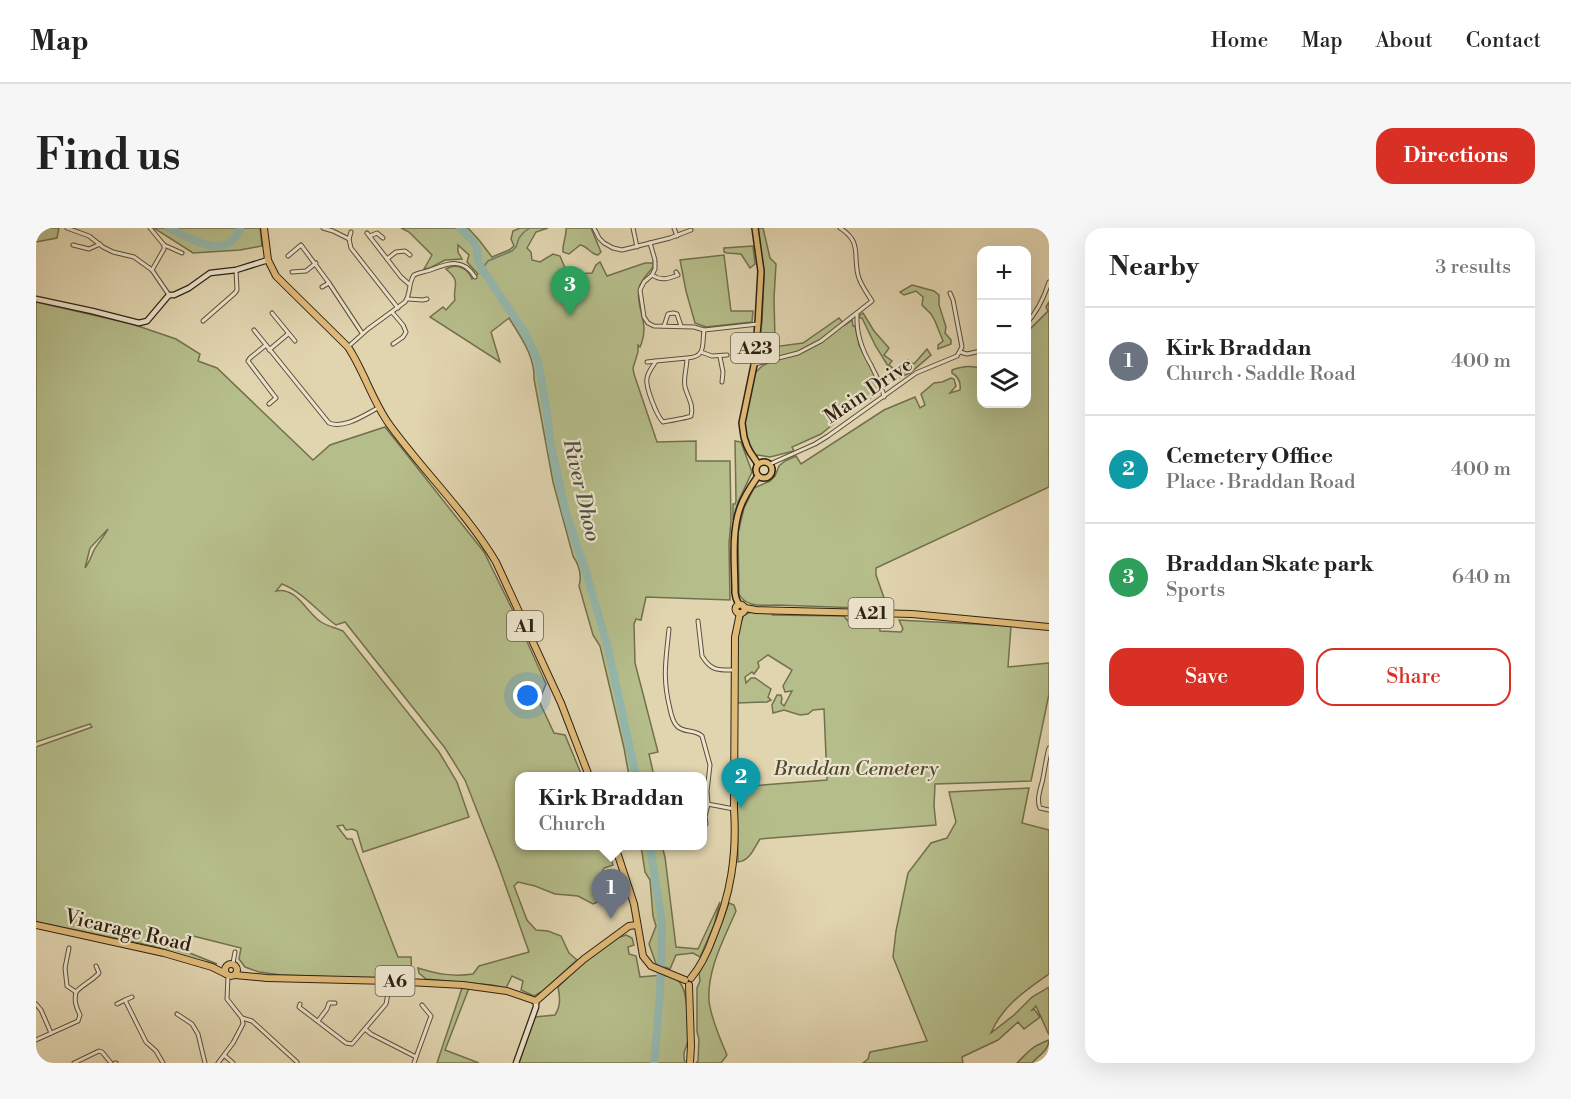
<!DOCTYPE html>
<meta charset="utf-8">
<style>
:root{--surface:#fff;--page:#f6f6f6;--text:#222;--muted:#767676;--line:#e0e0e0;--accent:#d93025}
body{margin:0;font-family:"Libre Bodoni",serif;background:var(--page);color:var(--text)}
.controls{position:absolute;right:18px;top:18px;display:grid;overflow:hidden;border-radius:12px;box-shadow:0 6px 24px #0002}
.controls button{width:54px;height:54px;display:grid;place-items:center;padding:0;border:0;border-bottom:2px solid var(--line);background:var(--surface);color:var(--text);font:30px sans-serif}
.you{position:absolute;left:492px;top:468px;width:21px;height:21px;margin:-15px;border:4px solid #fff;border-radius:50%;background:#1a73e8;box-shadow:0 0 0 9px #1a73e833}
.badge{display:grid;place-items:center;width:39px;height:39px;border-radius:50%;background:var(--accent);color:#fff;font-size:20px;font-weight:700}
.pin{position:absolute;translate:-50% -50px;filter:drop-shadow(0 2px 3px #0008)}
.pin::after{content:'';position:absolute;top:32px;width:21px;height:18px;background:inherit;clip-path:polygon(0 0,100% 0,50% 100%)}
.popup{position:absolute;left:479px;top:544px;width:192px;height:78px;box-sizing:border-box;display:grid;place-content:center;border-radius:12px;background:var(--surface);filter:drop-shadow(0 2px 4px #0005);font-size:20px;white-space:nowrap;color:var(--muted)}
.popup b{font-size:22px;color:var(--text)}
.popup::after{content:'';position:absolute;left:50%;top:100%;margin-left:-12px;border:12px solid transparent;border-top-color:var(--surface)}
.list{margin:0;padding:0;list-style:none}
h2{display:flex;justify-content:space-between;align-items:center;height:78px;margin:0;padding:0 24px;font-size:26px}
h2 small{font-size:20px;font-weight:400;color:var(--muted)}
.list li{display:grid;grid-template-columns:39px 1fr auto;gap:18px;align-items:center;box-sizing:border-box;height:108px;padding:0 24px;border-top:2px solid var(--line)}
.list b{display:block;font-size:22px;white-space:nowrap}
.list p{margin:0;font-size:20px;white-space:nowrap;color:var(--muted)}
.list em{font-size:20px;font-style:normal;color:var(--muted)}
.actions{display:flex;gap:12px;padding:18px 24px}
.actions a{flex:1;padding:14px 0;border:2px solid var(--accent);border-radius:18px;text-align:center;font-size:21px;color:var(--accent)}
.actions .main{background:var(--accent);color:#fff}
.icon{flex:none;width:33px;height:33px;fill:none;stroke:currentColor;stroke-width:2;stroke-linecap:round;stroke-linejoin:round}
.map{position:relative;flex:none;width:1013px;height:835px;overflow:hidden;border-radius:18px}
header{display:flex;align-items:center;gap:36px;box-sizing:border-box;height:84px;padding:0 30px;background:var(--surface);border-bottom:2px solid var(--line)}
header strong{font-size:28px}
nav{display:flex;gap:33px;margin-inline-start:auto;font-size:21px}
.intro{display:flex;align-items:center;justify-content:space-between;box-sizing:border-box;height:144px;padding:0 36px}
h1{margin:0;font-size:42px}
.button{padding:15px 27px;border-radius:18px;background:var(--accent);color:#fff;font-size:21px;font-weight:700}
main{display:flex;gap:36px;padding:0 36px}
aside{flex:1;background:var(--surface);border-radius:18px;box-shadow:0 6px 24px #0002}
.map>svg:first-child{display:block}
.green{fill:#b5bd8a;stroke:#72704e;stroke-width:1.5;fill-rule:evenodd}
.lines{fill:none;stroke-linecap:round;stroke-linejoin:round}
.stream{stroke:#6b7c70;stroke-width:1.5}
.river{stroke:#94b8ae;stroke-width:8}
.street-casing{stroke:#5b4f3a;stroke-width:5}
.secondary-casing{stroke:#2e2213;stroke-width:7}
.primary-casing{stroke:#2e2213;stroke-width:8}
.highway-casing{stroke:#2e2213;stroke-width:8}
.street{stroke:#ece4cc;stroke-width:3}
.secondary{stroke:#ece4cc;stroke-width:4.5}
.primary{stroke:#e0ba78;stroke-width:5}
.highway{stroke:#e0ba78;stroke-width:6}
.labels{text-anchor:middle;stroke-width:4.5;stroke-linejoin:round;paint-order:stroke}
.shield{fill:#ece4cc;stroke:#675c4a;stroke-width:1.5}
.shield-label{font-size:18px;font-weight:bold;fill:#2e2213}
.street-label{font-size:20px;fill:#2e2213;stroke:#ece4cc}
.park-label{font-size:20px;font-style:italic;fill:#504931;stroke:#ece4cc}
.water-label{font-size:21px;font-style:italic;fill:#4d4f42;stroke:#ece4cc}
</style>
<header>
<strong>Map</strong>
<nav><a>Home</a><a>Map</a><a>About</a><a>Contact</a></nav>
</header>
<div class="intro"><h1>Find us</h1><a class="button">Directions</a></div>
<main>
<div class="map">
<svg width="1013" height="835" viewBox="0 0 1013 835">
<rect width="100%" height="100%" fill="#e1d5b0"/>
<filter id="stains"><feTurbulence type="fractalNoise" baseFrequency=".00333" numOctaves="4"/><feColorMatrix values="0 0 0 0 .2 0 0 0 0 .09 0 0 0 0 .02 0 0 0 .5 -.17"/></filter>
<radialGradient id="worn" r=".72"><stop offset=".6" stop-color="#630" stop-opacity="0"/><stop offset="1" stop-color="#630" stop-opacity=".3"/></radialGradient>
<g class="green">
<polygon points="0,0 23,0 21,10 0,14"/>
<polygon points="118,0 224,0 226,18 204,22 157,25"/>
<path d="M365 0H432L443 12 456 29 473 22 478 18 475 11 477 3 484 0H512L500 4 491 20 495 24 496 32 504 34 517 26 524 28 529 40V49L532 57 530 59 541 56 538 51 540 46 556 45 560 37 564 34 571 48 609 35H617V39C612 46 605 52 603 60 599 81 615 94 604 119L602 117V124L597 140 598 146 621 214 660 213V233H694L695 294 693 316 694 372 610 369 605 392 600 391 598 396 599 435 622 524 613 526 618 548H593L588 520 564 418 557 407 543 358C546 347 543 337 537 328L517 254 498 151C499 128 484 108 473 90L455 104 464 134 394 89 407 79 410 82 419 72C417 63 421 58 419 52 418 48 413 44 410 41 420 35 432 40 436 51L442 46 431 34 433 27 422 17V24L426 31 409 32 394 40 388 41 396 27 373 4Z"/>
<path d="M530 0H555L565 24 562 27C554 26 552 18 544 17L533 26 527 24C526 16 531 8 530 0Z"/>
<polygon points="722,0 727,0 734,30 740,36 738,70 739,112 736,116 737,119 767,115 803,90 809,97 816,92 817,98 819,98 823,117 846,162 845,163 801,193 785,206 756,219 758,223 734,229 722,227 721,228 716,223 710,211 708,195 719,145 726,138 732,135 731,132 724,130 722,123 726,93 728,47"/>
<polygon points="717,18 719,36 714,40 705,26 691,25 688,24 688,20"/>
<polygon points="688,27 695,83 717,83 716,94 670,99 659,95 650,63 644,32"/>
<polygon points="876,57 898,63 903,67 903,77 910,99 909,105 915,112 915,116 902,121 902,117 907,113 899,93 895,86 886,77 887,69 880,63 868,67 864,64"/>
<path d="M0 74 96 96 140 111 164 126 162 133 181 140 277 232 294 217 349 199 448 324 480 389 510 456 503 473 518 505 529 507 546 548H484V618H571L577 637 568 640 562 652 570 662 568 671 557 676 542 668 519 666 499 658 482 654 478 658 491 692 500 702 512 703 525 708 533 725 541 732 507 763 498 768 485 762 487 753 476 748 470 760 456 757 390 751 383 745 382 740C401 746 417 749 437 746L443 738 493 724 463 639 429 552 409 520 309 394 300 397C282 384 267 364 246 356L240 363C261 359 270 384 285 394 291 398 300 400 307 403L403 524 421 554 433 589 327 624 321 603 316 601 310 602 307 597 301 598 311 611H316L362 729H375C377 752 370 747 354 751L245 747 223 744 209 739 203 731 205 720 153 707 149 723 181 736 160 732 117 718 0 694V519L56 499 54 496 0 514ZM72 301C68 309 62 315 58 322 55 329 53 335 49 340L54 320Z"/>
<path d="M1013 74V259L840 340V347L852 381 741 377C727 377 710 380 703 366L702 305 708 280 718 260 734 253 739 248 743 238 749 233 760 228 765 236 848 182 879 169 884 180 889 177 885 166 898 155 906 154 915 150 918 151 920 158 914 165 924 162C925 155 923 149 916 145V142C926 138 934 137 944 140L945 139V176H990L991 104 1012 83 1010 79Z"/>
<polygon points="827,85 838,103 853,120 848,127 856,133 853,137 862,144 872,132 878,136 891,121 895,127 874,145 860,151 839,117 826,90 823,90 824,87"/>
<polygon points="699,213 705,214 716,244 702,274 697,292 697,276 699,276 700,273"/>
<path d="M715 384H733L737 387 808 388 812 393 815 392 817 389H843L844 403 865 404 867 401 863 392 975 398 972 439 1013 435V466L995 553 899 556 898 578 900 597 724 611C718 620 714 633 702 634L701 559 791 552 788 481 777 482 772 486 764 487 748 482 737 485 736 477 741 467H745L746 471 745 475 748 478 756 463 749 464 747 458 756 442 732 427 722 434 723 439 718 446 716 444 709 449 710 455 715 450H719L735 461 732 469 735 472 731 474 701 475C701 449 696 410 708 387Z"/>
<path d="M993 560 986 595 1013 602V746C990 762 966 778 955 805L978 787 996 769 1013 759V807L1000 778 995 783 998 781 1004 789 988 801 982 794 962 812 926 829 927 835H827L832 831 834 824 891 813 857 729 860 703 872 645 895 615 911 610 920 594 913 564Z"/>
<polygon points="605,618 626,618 629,629 640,719 662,721 684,674 678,697 664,729 657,725 640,727 634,741 620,736 613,716 620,698 617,688 614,652 609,644"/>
<path d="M693 675 698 677 700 683C688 711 671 741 673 773 675 790 684 811 691 827L685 835H660L662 833 663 811 661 804V760L664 753 663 745 677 718Z"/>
<path d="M590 707 596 710 598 717 592 719 593 726 600 728 604 749C637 746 649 744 651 783 651 792 653 803 652 812 650 823 646 822 649 835H483L499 789 519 787C525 778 524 769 522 759L550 732 581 710Z"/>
<polygon points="426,760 433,760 409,822 443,835 401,835"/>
<path d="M1013 812C1013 822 1002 828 996 835H981C994 822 995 819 1013 812Z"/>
</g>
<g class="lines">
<polyline class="stream" points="446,41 452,33 476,23 480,19 483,10 488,4 494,0"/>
<g class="river">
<path d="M133 0C156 11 191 35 204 0"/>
<polyline points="424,0 437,13 441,21 442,33 446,41 489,105 502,133 510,178 515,218 530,285 550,344 572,420 600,548"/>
<polyline points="614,618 626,695 624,766 618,835"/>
</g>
<g class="street-casing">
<g id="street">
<polyline points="31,0 53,8 67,19 77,24 98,29 116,42"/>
<polyline points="114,0 128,17 128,21 116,42 133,67"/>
<polyline points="287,0 297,3 313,11"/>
<polyline points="558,0 563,10 568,15 577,20 586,22 634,10 655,2"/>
<polyline points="597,0 601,19"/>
<polyline points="638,0 641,8"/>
<polyline points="315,4 313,11 315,20 362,80"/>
<polyline points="331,5 365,49 373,56"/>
<polyline points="334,8 341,5 347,10"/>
<polyline points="614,15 619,32"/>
<polyline points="37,17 53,21 64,16"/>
<polyline points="128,17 146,25"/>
<polyline points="252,28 265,17 293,55 326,105"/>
<polyline points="351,31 360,24 369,23 374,27"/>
<polyline points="619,34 619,41 616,47 608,54 604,62 608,89 612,95 618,98 658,99 668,102 722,96"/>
<polyline points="256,44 270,43 280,35"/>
<path d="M616 47C625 53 632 51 642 47L640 44"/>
<polyline points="286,59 293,55"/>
<polyline points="372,71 387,72 391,71"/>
<polyline points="356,84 367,97 370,104 367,109 357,116"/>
<polyline points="236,85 259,113"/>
<path d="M821 86C820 104 826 122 835 137 840 148 846 157 848 169"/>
<polyline points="167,93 199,65 201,62 200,42"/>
<path d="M990 96C1002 83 1008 70 1013 54"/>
<polyline points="628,98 632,86 637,85 641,86 645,98"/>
<path d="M218 102 293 195C309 201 328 187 342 180"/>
<polyline points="230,117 214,130 212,133 240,170 233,176"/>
<path d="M313 118 332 101 369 74C375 66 372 55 378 47 384 44 390 44 397 41 413 35 428 30 439 49"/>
<polyline points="233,122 252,106"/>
<polyline points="665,124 676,128 691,127"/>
<polyline points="924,124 931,126 945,123"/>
<polyline points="684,129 687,144 686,154"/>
<path d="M651 130 620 133C617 138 612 144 611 150 609 159 621 188 627 194 632 193 651 190 655 188 658 177 652 170 649 159 647 151 651 139 651 130 670 129 666 118 668 102"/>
<polyline points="611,134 620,133"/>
<path d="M719 136 762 125 785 113 836 73C831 65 824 56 822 47 817 26 826 14 804 0"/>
<polyline points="734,236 779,216 792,208 880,145 921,128 926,119 917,72 914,65"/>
<path d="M662 393 666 428C675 443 682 442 698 442"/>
<path d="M633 401C630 432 626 449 634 481 635 486 637 494 641 498 647 505 659 501 666 508L674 537 671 563 672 576 669 589 670 596"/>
<path d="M1013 520C1010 531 1009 540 1007 550 1005 561 1000 570 1004 580L1013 582"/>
<polyline points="666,575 698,581"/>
<polyline points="33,720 29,740 31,758 40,764"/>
<polyline points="197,735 199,724"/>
<path d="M40 764C46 757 56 753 63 745L60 738"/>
<polyline points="89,772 96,769"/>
<polyline points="0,776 5,782 15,805"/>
<polyline points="81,776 89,772 110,814 120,823 127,835"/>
<polyline points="264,776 263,779 310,815 316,816 350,776 354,755"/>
<polyline points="141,786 156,796 162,806 169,835"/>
<polyline points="206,790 216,793 261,834"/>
<polyline points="282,793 291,781 293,775 299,775"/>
<polyline points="329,801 335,806 380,829 378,835"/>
<path d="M0 812 42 793 44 787C40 779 38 773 40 764"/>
<polyline points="189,828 197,835"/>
<polyline points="380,829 395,788 386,777"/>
<polyline points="38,835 63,823 66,824 75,835"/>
<polyline points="79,835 80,835"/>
<polyline points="182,835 197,815 207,796 206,790 191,771 192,748"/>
</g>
</g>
<g class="secondary-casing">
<g id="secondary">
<polyline points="0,71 56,83 103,95 111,93 133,67 138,67 153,60 174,45 200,42 232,32"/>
<polyline points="480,835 500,779 500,773"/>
</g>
</g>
<g class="primary-casing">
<g id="primary">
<polyline points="719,0 725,43 722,96 718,137 706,195 708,209 711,218 714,224 722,236"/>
<circle cx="728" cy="242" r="8"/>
<path d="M703 377 700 370 699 365C699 339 695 305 704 280 708 268 715 258 722 248"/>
</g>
</g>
<g class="highway-casing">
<g id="highway">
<path d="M228 0 232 32 240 48 312 119C328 143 336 172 353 196 387 243 430 284 460 334L525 475 553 548"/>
<circle cx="704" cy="381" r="4.5"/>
<polyline points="709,380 720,382 876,386 1013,399"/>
<polyline points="579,618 598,676 607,728 615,738 649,752"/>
<polyline points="0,697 128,725 176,739 190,746"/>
<circle cx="195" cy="742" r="6"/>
<polyline points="199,747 231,750 354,753 427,757 471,763 500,773 548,731 593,698 601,697"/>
<path d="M655 750C665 738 672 723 677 709 695 666 701 627 698 581L699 409 704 385"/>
<polyline points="653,757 655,818 654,835"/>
</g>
</g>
<use href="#street" class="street"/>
<use href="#secondary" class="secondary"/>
<use href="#primary" class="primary"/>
<use href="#highway" class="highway"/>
</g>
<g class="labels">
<g class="shield">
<rect x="695" y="105" width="48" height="30" rx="4.5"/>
<rect x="812.5" y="370" width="45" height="30" rx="4.5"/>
<rect x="471" y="383" width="36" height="30" rx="4.5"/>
<rect x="339.5" y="738" width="39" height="30" rx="4.5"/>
</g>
<g class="shield-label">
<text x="719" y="126">A23</text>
<text x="835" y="391">A21</text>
<text x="489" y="404">A1</text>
<text x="359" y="759">A6</text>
</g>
<g class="street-label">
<text transform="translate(832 162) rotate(-34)" y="7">Main Drive</text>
<text transform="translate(92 702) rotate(13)" y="7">Vicarage Road</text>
</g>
<g class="park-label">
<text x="820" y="547">Braddan Cemetery</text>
</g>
<g class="water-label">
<text transform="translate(546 262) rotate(77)" y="7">River Dhoo</text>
</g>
</g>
<rect width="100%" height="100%" filter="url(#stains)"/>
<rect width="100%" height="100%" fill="url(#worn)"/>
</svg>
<div class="controls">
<button>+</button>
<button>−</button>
<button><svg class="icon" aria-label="layers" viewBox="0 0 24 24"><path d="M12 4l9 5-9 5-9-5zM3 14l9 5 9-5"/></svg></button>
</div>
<div class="you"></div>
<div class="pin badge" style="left:575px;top:691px;background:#6b7280">1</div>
<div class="popup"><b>Kirk Braddan</b>Church</div>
<div class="pin badge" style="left:705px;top:580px;background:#0f9aa8">2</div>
<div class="pin badge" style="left:534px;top:88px;background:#2e9e5b">3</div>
</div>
<aside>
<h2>Nearby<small>3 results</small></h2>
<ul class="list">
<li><span class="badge" style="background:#6b7280">1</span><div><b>Kirk Braddan</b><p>Church · Saddle Road</p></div><em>400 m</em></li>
<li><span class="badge" style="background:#0f9aa8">2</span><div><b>Cemetery Office</b><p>Place · Braddan Road</p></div><em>400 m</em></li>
<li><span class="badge" style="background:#2e9e5b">3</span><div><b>Braddan Skate park</b><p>Sports</p></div><em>640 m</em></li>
</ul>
<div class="actions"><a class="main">Save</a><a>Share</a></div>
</aside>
</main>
